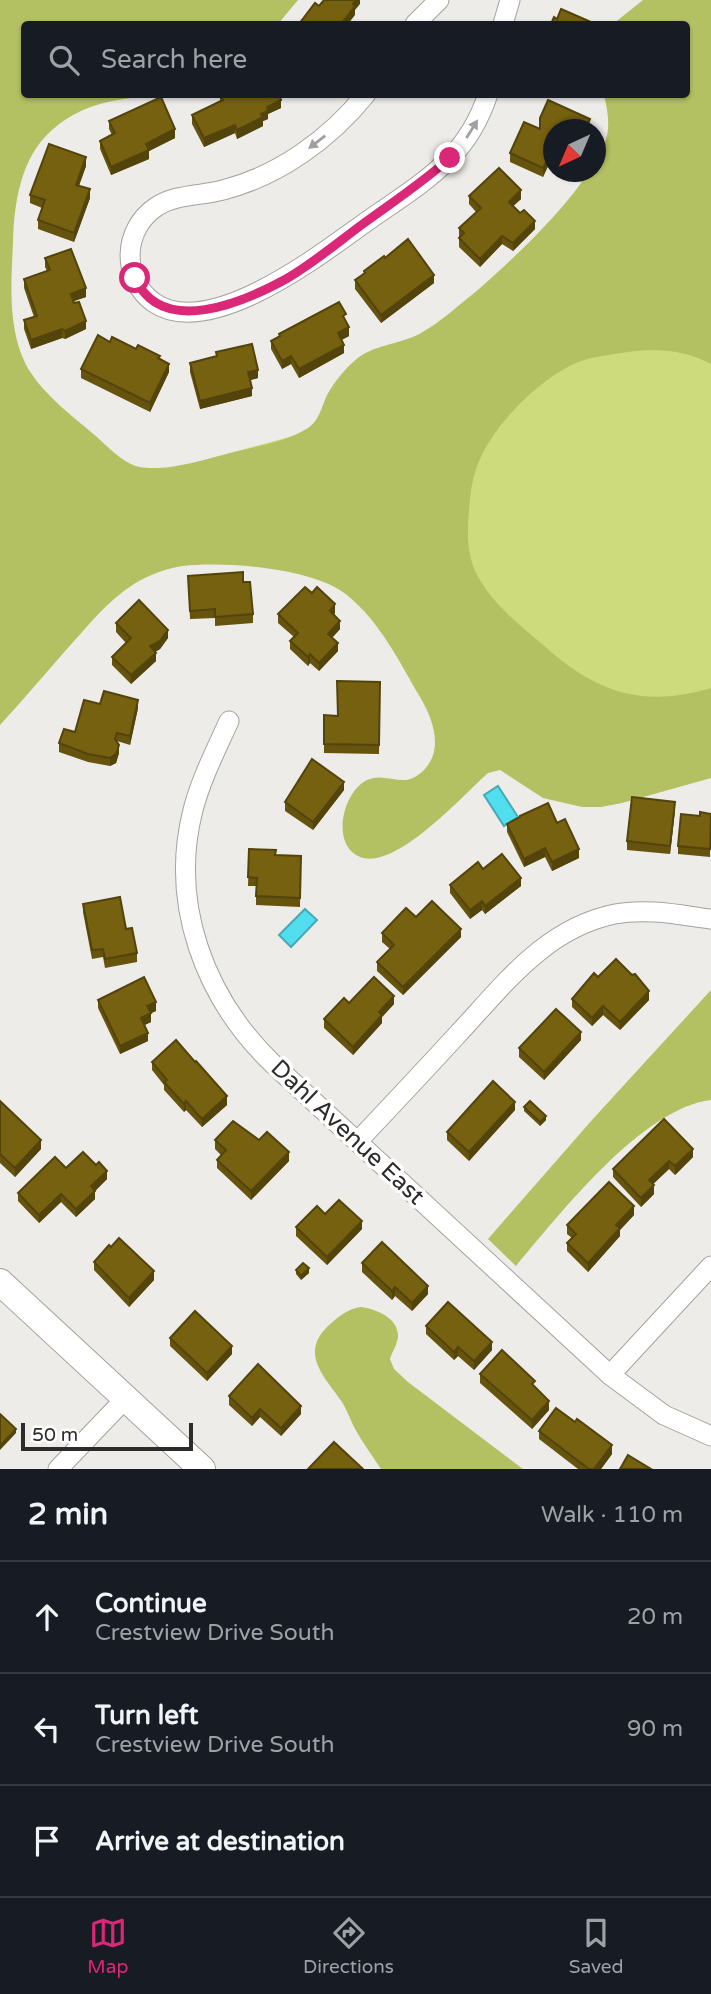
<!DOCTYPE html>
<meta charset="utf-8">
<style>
:root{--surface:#171b24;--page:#242831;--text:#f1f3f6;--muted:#9ea1a6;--line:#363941;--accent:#db2777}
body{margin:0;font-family:"Varela Round",sans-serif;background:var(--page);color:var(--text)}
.compass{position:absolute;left:543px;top:119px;width:63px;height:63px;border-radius:50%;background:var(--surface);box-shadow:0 2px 5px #0004;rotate:224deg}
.scale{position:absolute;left:21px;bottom:18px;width:172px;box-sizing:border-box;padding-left:7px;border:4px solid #2d2c2b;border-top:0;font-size:19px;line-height:24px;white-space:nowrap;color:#2d2c2b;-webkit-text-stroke:5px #fff;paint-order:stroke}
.stop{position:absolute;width:21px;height:21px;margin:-16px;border:5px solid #db2777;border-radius:50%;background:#fff}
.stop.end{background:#db2777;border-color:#fff;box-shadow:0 2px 7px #0008}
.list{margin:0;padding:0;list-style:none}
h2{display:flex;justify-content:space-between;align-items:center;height:91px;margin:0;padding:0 28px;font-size:30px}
h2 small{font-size:23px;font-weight:400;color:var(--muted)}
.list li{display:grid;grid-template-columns:46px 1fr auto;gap:21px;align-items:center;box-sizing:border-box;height:112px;padding:0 28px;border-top:2px solid var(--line)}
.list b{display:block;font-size:26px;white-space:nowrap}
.list p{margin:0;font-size:23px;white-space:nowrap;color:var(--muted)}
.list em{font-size:23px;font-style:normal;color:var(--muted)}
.icon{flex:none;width:38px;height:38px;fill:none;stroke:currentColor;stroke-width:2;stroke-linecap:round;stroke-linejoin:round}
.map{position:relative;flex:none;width:711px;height:1469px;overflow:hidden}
.search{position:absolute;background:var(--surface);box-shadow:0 2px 5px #0004;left:21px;right:21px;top:21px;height:77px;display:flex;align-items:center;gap:18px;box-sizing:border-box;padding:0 24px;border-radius:7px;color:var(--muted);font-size:26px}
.sheet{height:427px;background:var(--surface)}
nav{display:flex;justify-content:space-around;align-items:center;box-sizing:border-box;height:98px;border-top:2px solid var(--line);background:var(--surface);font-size:19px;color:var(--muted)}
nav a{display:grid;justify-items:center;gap:4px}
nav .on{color:var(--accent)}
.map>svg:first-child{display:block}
.green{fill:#cddb7d}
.forest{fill:#b4c162}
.water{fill:#51deee;stroke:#46a9b4;stroke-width:2}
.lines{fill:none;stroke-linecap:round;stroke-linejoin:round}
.street-casing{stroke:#a3a29f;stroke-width:21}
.secondary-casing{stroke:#a3a29f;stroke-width:28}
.street{stroke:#fff;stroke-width:19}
.secondary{stroke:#fff;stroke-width:26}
.wall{fill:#65530e}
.shaded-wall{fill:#53440b}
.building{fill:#766110;stroke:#53440b;stroke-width:2}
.oneway{fill:#a0a0a0}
.route{stroke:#db2777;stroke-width:9}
.labels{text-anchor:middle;stroke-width:7;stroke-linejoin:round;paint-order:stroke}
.street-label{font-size:24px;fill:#2d2c2b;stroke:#fff}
</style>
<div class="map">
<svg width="711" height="1469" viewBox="0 0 711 1469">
<rect width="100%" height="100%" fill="#edece9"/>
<polygon class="green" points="711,90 711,729 532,762 297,533 132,577 0,352 130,480 415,403 686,94"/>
<g class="forest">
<path d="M0 0H298L278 24H24V94L189 95C140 96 90 96 52 130 20 158 14 204 13 243 11 285 7 336 31 373 45 395 71 415 91 432 105 443 122 464 140 467 167 472 207 459 234 452 258 446 286 442 308 428 319 421 322 406 327 395 335 381 346 367 359 357 378 344 401 344 421 333 442 321 460 304 479 289 519 253 559 216 589 172H596C596 160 601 155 604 145 611 128 608 112 604 95L686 94V24H613L643 0H711V364C686 350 657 348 628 352 611 355 592 356 576 363 539 379 492 426 478 464 472 479 470 495 469 511 467 532 467 554 476 573 492 605 524 628 549 650 600 695 647 707 711 688V778L622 803 601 807H582L543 798 500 770 488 773C464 794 396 871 360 857 331 845 342 795 365 781 379 773 392 781 406 780 413 779 419 775 424 770 444 749 433 719 420 697 399 661 380 622 347 595 314 568 225 561 183 566 167 568 148 575 134 584 107 601 87 627 66 650 44 675 22 701 0 725Z"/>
<path d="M711 990V1100C642 1108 559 1215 516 1266L488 1239 592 1120Z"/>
<path d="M361 1307C376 1309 399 1318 398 1337 397 1345 392 1352 390 1359L394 1369 408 1382 523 1469H381C372 1455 362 1442 354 1427 350 1419 347 1410 342 1402 325 1377 299 1354 328 1326 338 1317 347 1309 361 1307Z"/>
</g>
<g class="water">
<polygon points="498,786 518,817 504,826 484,795"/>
<polygon points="305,909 317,920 291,947 279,935"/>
</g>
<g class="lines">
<g class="street-casing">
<g id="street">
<polyline points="415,24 439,0"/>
<polyline points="503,24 510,0"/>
<path d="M366 94C330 139 278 176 223 190 201 196 175 194 156 207 123 229 121 278 153 302 209 342 321 254 366 222 394 202 426 183 450 158 468 140 480 118 488 94"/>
<path d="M229 721C216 750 201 779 193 810 169 904 205 998 272 1063L610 1375 664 1415 711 1436"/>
<path d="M358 1141C391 1106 424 1071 457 1035 503 986 545 928 615 914 646 908 680 915 711 919"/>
<polyline points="610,1375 711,1266"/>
<polyline points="58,1469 126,1398"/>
</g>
</g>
<g class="secondary-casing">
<polyline id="secondary" points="0,1282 202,1469"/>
</g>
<use href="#street" class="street"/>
<use href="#secondary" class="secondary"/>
</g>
<g class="wall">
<polygon points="220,95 281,108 268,114 268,119 263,121 263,126 237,139 235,133 204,147 192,124 192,115 220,101"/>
<polygon points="109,121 175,138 149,151 149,159 111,175 100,149 100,141 112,135 109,129"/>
<polygon points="590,127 589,130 554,130 554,169 548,166 543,177 510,162 510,153 540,129"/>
<polygon points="86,166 79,186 90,198 74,242 38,229 38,220 42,208 30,203 30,195"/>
<polygon points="559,172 570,172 569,176"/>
<polygon points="469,196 521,199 513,206 535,229 513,251 502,244 480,267 459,247 459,228 476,212 469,204"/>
<polygon points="45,258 86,297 74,301 86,329 65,339 62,338 31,349 24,329 24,320 34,317 24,288 24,279 47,271 45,267"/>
<polygon points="385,258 434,283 381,323 355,289 355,280 364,274 364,271"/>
<polygon points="346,322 349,336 341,340 344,353 299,378 291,364 282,369 271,349 271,341 279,336 279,334"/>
<polygon points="110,342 136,349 160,359 169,372 150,412 81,378 81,369"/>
<polygon points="216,352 258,378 250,380 252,396 200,409 190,372 190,363 216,356"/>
<polygon points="188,576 243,582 253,614 253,623 215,626 215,618 190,619"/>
<polygon points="335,613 334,615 340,629 332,638 338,651 319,671 310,663 308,666 290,649 290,641 294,637 278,623 278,614"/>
<polygon points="116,623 168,638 160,649 155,652 156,661 131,684 112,665 112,657 126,643 116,632"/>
<polygon points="380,682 379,754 324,753 324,715 338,716"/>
<polygon points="100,704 138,708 130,745 117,741 119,753 116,763 110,766 88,762 59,752 59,743 75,732"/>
<polygon points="344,790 313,830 285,811 285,802"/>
<polygon points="675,810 670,854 627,850 627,841"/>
<polygon points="711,814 710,857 678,854 678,846 700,816"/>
<polygon points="557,823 579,858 552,871 545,857 524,867 507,832 507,824"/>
<polygon points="249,849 275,855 301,856 300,907 256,905 256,886 248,886"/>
<polygon points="483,869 521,886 485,914 482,910 470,919 450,893 450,885"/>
<polygon points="83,904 126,929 137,953 137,962 105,968 103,957 92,959 83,912"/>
<polygon points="416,917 461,937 403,995 377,971 377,962 390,949 382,942 382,933"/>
<polygon points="598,977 649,1000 620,1030 603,1015 592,1026 572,1007 572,999"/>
<polygon points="98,1000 156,1011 151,1013 151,1022 144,1025 148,1041 120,1054 98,1008"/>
<polygon points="349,1003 394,1004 382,1017 382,1023 353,1055 324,1028 324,1019"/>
<polygon points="581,1040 544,1080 519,1057 519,1048"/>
<polygon points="152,1062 227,1105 202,1127 186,1110 184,1112 164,1090 164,1085 152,1070"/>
<polygon points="0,1101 41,1149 15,1177 0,1163"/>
<polygon points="524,1107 546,1120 540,1126 524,1111"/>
<polygon points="515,1110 469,1161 447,1140 447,1132"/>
<polygon points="215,1140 259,1140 289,1161 251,1200 217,1168 217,1160 221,1155 215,1149"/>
<polygon points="693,1157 675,1175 669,1169 653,1184 654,1194 641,1207 613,1177 613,1169"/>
<polygon points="66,1168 107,1179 95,1191 95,1199 76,1217 61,1202 39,1223 18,1201 18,1193"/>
<polygon points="634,1215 620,1230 620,1236 588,1272 567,1251 567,1243 572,1238 567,1234 567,1225"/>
<polygon points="296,1227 362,1229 327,1265 296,1236"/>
<polygon points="94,1262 154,1280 129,1307 94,1270"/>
<polygon points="362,1263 428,1294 412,1311 395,1296 392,1300 362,1272"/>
<polygon points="296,1270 309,1273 301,1280 296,1274"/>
<polygon points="426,1326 492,1350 474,1370 458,1356 454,1360 426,1334"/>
<polygon points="170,1338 232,1354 207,1381 170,1346"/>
<polygon points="480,1374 535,1388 549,1410 532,1429 480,1383"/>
<polygon points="229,1396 301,1414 281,1436 260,1417 252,1426 229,1405"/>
<polygon points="575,1422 612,1454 601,1469 578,1469 539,1439 539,1431"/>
</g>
<g class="shaded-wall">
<polygon points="356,0 360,0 360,4 355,10 355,15 348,24 342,24"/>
<polygon points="281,100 281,108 268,114 268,119 263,121 263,126 237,139 237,130 261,114 267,107"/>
<polygon points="590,119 589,130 585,130"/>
<polygon points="235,125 235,133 204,147 204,138"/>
<polygon points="175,129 175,138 149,151 149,159 111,175 111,167 146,144"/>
<polygon points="86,157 86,166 76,193 76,185"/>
<polygon points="548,158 548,166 543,177 543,168"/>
<polygon points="90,189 90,198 74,242 74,233"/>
<polygon points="521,190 521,199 509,210 509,202"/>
<polygon points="535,221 535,229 513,251 513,243"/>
<polygon points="502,236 502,244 480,267 480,259"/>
<polygon points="434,275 434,283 381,323 381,315"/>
<polygon points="86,288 86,297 71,302 71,294"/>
<polygon points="86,321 86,329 65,339 65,331"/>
<polygon points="349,327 349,336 338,342 338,333"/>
<polygon points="62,329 62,338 31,349 31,340"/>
<polygon points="344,345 344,353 299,378 299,369"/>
<polygon points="291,356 291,364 282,369 282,361"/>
<polygon points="169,364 169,372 150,412 150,403"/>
<polygon points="258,370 258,378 248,381 248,372"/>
<polygon points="252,388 252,396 200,409 200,401"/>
<polygon points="335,604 335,613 330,619 330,611"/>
<polygon points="340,621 340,629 328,642 328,634"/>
<polygon points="168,630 168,638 160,649 150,655 150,646"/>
<polygon points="338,643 338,651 319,671 319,663"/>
<polygon points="156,653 156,661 131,684 131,675"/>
<polygon points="310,654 310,663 308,666 308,657"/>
<polygon points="138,700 138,708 130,745 130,736"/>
<polygon points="119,745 119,753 116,763 110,766 110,758"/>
<polygon points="344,782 344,790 313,830 313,822"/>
<polygon points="675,802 675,810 670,854 670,846"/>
<polygon points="545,848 545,857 524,867 524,859"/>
<polygon points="579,849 579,858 552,871 552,862"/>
<polygon points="521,878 521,886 485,914 485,906"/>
<polygon points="482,901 482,910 470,919 470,910"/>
<polygon points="461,929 461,937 403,995 403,987"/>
<polygon points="649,991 649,1000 620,1030 620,1022"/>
<polygon points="394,996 394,1004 382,1017 382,1023 353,1055 353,1047 379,1012"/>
<polygon points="156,1002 156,1011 147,1015 147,1006"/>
<polygon points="603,1006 603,1015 592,1026 592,1018"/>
<polygon points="151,1013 151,1022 141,1027 141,1018"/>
<polygon points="581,1032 581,1040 544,1080 544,1072"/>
<polygon points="148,1033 148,1041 120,1054 120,1046"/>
<polygon points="227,1096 227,1105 202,1127 202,1119"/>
<polygon points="186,1101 186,1110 184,1112 184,1104"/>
<polygon points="515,1102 515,1110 469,1161 469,1152"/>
<polygon points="546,1116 546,1120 540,1126 540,1122"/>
<polygon points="41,1140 41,1149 15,1177 15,1168"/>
<polygon points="693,1149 693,1157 675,1175 675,1166"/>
<polygon points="289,1152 289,1161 251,1200 251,1191"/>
<polygon points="669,1161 669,1169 649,1188 649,1180"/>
<polygon points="107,1171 107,1179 91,1195 91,1186"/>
<polygon points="654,1185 654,1194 641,1207 641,1198"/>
<polygon points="95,1191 95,1199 76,1217 76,1209"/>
<polygon points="61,1194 61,1202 39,1223 39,1215"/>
<polygon points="634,1206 634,1215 620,1230 620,1236 588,1272 588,1263 616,1225"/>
<polygon points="362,1221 362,1229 327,1265 327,1257"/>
<polygon points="309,1268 309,1273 301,1280 301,1276"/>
<polygon points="154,1271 154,1280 129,1307 129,1298"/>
<polygon points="428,1286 428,1294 412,1311 412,1303"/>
<polygon points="395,1287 395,1296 392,1300 392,1291"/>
<polygon points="492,1342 492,1350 474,1370 474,1361"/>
<polygon points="232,1346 232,1354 207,1381 207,1373"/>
<polygon points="458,1347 458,1356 454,1360 454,1352"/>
<polygon points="549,1401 549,1410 532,1429 532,1420"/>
<polygon points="301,1406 301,1414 281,1436 281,1428"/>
<polygon points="260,1409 260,1417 252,1426 252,1418"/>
<polygon points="16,1429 16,1433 0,1450 0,1446"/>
<polygon points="612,1445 612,1454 601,1469 594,1469"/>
</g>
<g class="building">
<polygon points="324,0 356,0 353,4 355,6 342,23 343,24 299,24 315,3 319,6"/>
<polygon points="561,9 591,22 590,24 551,24 554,17 557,19"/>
<polygon points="223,94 279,94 281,100 267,107 268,111 261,114 263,117 237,130 235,125 204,138 192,115 223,100 220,95"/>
<polygon points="161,97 175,129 146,144 149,150 111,167 100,141 115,133 109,121"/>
<polygon points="548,100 590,119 585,130 554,130 554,160 548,158 543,168 510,153 524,122 540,129 540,118"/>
<polygon points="49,144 86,157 76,185 90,189 74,233 38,220 45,200 30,195"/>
<polygon points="499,168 521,190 509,202 520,213 524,210 535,221 513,243 502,236 480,259 459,238 464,233 459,228 481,208 469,196"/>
<polygon points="408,239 434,275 381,315 355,280 365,273 364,271 384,256 385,258"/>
<polygon points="71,249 86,288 71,294 74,303 79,302 86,321 65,331 62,329 31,340 24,320 37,316 24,279 50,270 45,258"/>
<polygon points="339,302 346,314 343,316 349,327 338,333 344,345 299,369 291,356 282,361 271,341 280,336 279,334"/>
<polygon points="98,335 110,342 112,337 136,349 138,345 160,356 158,358 169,364 150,403 81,369"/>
<polygon points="252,344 258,370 248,372 252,388 200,401 190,363 217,356 216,352"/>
<polygon points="243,572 243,582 250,582 253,614 215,617 215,609 190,611 188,576"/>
<polygon points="305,587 312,593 317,587 335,604 330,611 340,621 328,634 338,643 319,663 310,654 308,657 290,641 298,633 278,614"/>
<polygon points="139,600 168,630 160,641 150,646 156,653 131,675 112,657 131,638 116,623"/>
<polygon points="337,681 380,682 379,745 324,744 324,715 338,716"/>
<polygon points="104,691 138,700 130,736 117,733 115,739 119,745 116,754 110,758 88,754 59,743 64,729 75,732 84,700 100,704"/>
<polygon points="312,759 344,782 313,822 285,802"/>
<polygon points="632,797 675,802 670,846 627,841"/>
<polygon points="548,803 557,823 565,819 579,849 552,862 545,848 524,859 507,824 520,817 520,816"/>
<polygon points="700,812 711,814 710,849 678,846 681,814 700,816"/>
<polygon points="249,849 276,850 275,855 301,856 300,898 256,896 257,878 248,877"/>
<polygon points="502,854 521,878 485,906 482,901 470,910 450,885 478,862 483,869"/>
<polygon points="120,897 126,929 132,928 137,953 105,959 103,949 92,950 83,904"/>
<polygon points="432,901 461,929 403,987 377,962 394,945 382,933 406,908 416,917"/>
<polygon points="616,959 632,975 635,974 649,991 620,1022 603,1006 592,1018 572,999 594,973 598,977"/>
<polygon points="144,977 156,1002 147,1006 151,1013 141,1018 148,1033 120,1046 98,1000"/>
<polygon points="374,977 394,996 379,1012 382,1015 353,1047 324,1019 344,998 349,1003"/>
<polygon points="556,1009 581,1032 544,1072 519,1048"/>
<polygon points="176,1040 195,1062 196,1061 227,1096 202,1119 186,1101 184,1104 164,1082 167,1080 152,1062"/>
<polygon points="493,1081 515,1102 469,1152 447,1132"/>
<polygon points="0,1101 41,1140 15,1168 0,1154"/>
<polygon points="530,1101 546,1116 540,1122 524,1107"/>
<polygon points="664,1119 693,1149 675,1166 669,1161 649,1180 654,1185 641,1198 613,1169"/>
<polygon points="233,1121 259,1140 267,1132 289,1152 251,1191 217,1160 226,1150 215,1140"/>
<polygon points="83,1152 96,1165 99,1162 107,1171 91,1186 95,1191 76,1209 61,1194 39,1215 18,1193 55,1157 66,1168"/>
<polygon points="609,1182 634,1206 616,1225 620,1228 588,1263 567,1243 576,1234 567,1225"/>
<polygon points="339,1200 362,1221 327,1257 296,1227 317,1206 325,1214"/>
<polygon points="119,1238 154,1271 129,1298 94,1262 109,1245 111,1247"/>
<polygon points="382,1242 428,1286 412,1303 395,1287 392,1291 362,1263"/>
<polygon points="303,1263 309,1268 301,1276 296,1270"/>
<polygon points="448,1302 492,1342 474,1361 458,1347 454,1352 426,1326"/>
<polygon points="195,1311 232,1346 207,1373 170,1338"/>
<polygon points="502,1350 535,1381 532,1384 549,1401 532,1420 480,1374"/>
<polygon points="258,1364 301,1406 281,1428 260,1409 252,1418 229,1396"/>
<polygon points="556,1408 575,1422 577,1419 612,1445 594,1469 589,1469 539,1431"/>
<polygon points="0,1414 16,1429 0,1446"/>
<polygon points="334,1442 363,1469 308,1469"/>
<polygon points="628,1455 651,1469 620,1469"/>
</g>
<defs><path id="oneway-solid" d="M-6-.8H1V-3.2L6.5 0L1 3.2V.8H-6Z" transform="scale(1.75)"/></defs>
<g class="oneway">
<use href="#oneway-solid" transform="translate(472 129) rotate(-58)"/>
<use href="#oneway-solid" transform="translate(317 142) rotate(142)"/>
</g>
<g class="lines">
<path class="route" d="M135 278C162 338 244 302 286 279 312 264 336 244 360 226 390 204 422 183 450 158"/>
</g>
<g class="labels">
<g class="street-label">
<text transform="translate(348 1132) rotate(43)" y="8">Dahl Avenue East</text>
</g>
</g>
</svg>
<svg class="compass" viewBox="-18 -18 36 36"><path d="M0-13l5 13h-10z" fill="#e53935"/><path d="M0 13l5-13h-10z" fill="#9ea1a6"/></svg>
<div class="scale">50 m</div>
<div class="stop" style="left:135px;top:278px"></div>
<div class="stop end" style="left:450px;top:158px"></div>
<div class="search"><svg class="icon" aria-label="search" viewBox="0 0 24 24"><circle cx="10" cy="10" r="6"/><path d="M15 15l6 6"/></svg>Search here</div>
</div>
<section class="sheet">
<h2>2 min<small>Walk · 110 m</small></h2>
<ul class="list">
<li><svg class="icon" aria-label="ahead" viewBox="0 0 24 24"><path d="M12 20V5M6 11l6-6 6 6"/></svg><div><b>Continue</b><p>Crestview Drive South</p></div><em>20 m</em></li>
<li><svg class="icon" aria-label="left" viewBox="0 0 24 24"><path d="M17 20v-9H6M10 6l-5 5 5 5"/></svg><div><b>Turn left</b><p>Crestview Drive South</p></div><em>90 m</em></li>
<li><svg class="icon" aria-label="arrive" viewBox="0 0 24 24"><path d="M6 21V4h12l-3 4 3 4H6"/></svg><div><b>Arrive at destination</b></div></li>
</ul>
</section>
<nav>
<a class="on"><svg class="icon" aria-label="map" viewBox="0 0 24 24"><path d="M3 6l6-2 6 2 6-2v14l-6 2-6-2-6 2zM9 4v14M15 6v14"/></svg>Map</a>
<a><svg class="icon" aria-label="directions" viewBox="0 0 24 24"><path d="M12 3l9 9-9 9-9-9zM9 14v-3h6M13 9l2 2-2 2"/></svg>Directions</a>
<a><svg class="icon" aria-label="saved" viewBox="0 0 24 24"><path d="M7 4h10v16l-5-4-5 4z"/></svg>Saved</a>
</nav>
